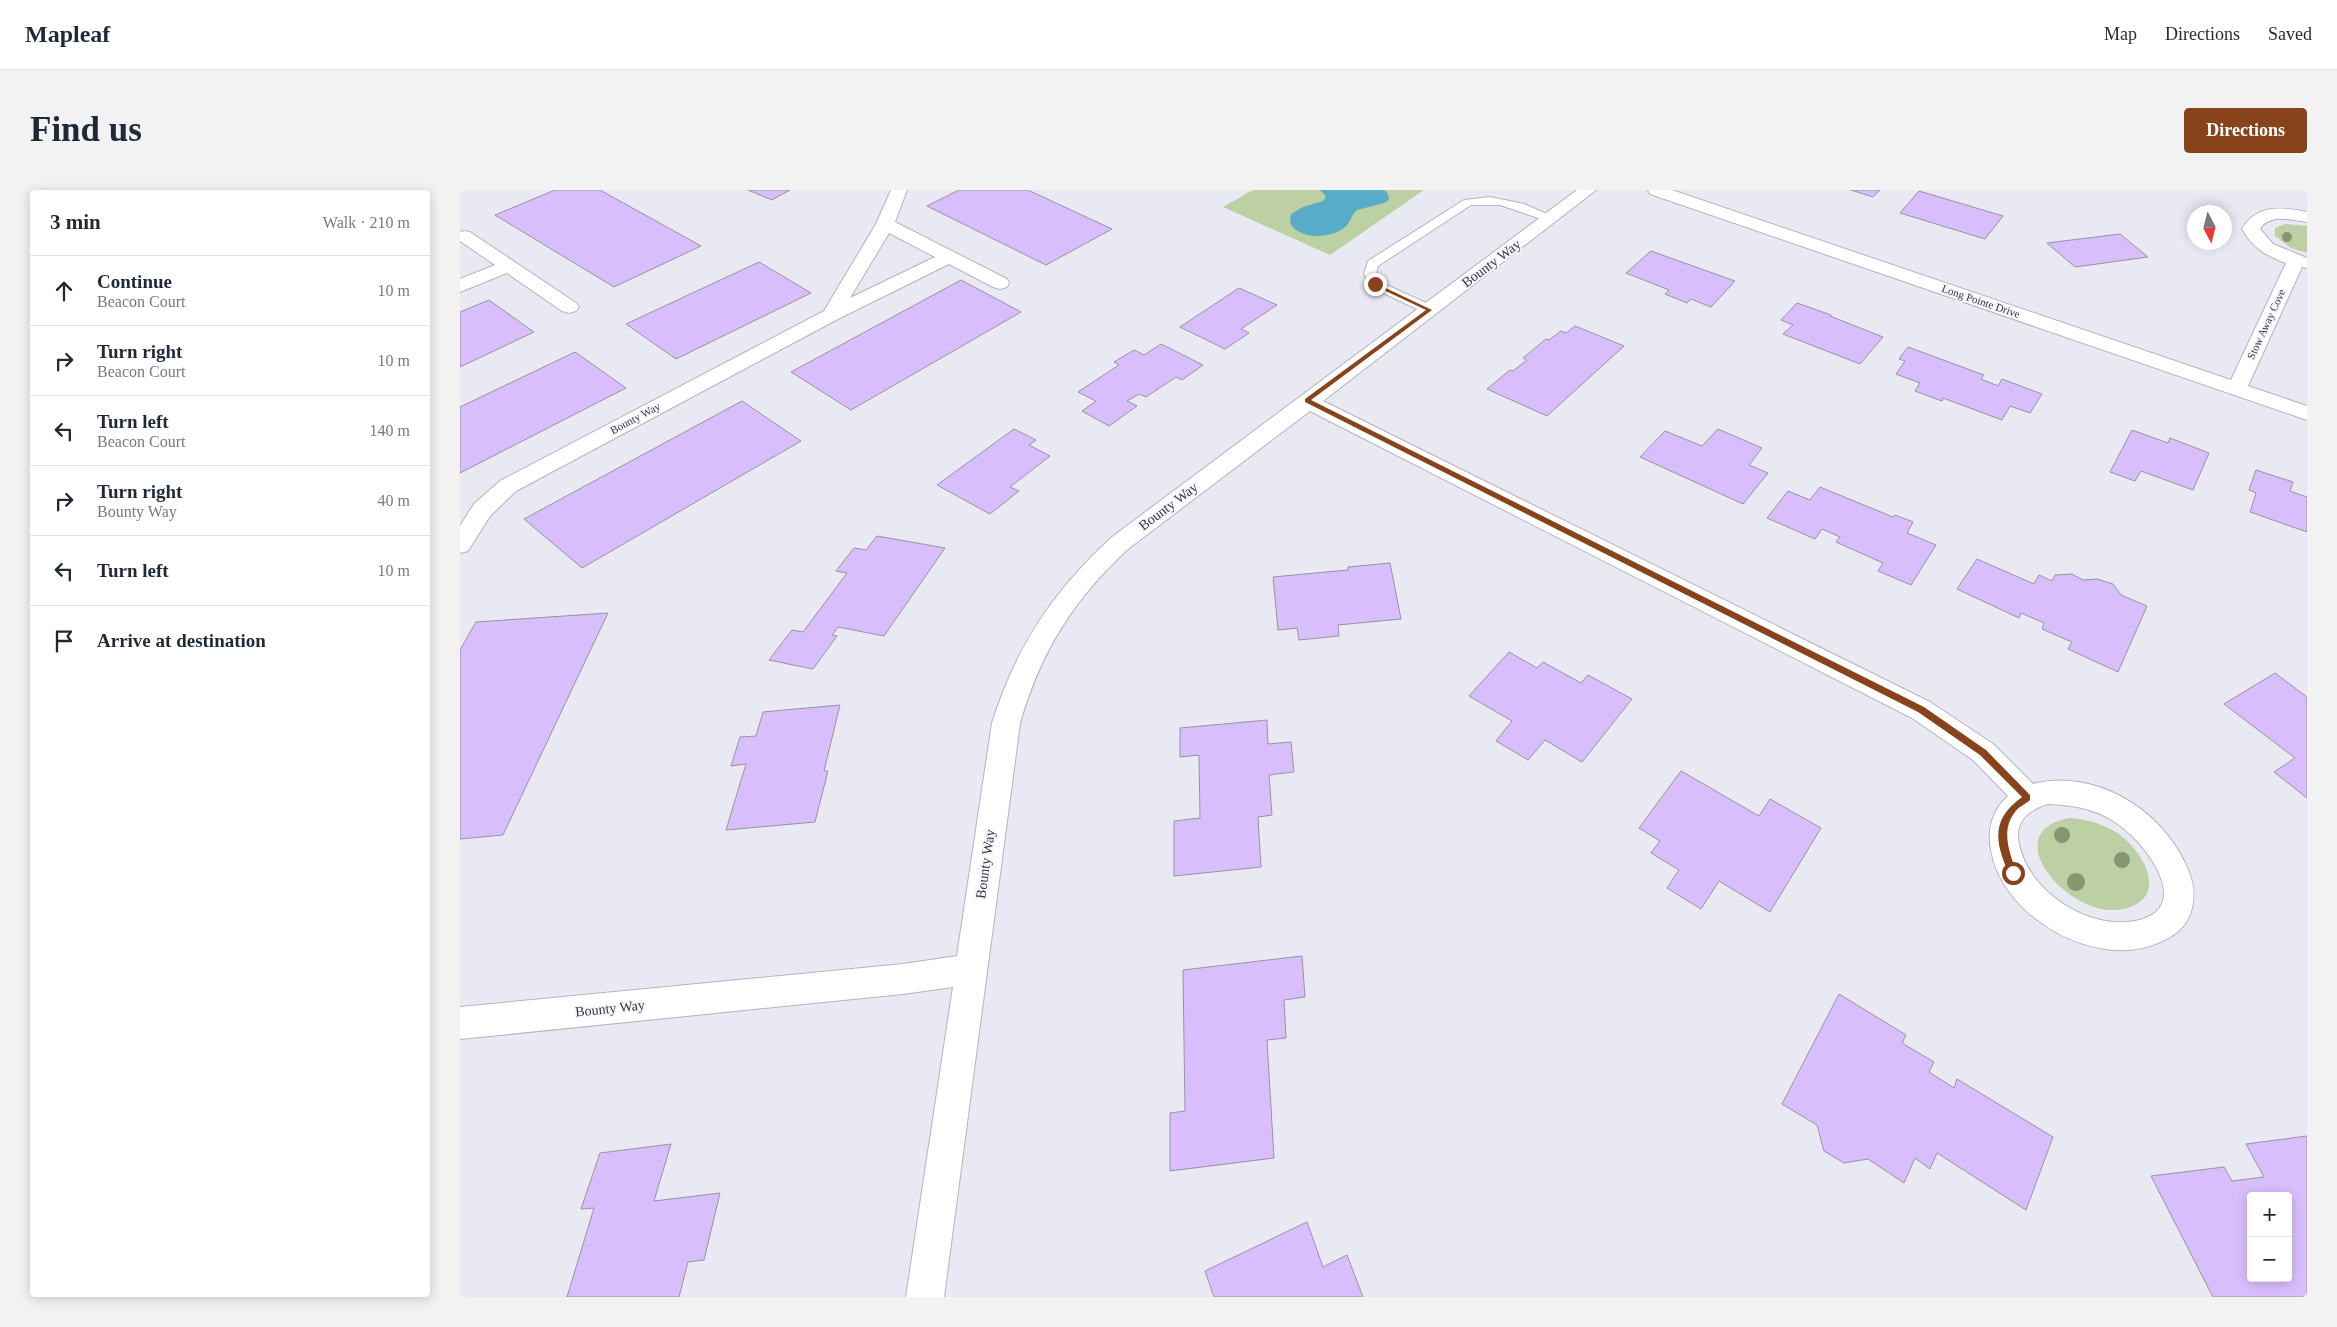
<!DOCTYPE html>
<meta charset="utf-8">
<style>
:root{--surface:#fff;--page:#f2f2f3;--text:#1f2937;--muted:#747a83;--line:#e0e1e3;--accent:#88431a}
body{margin:0;font-family:Georgia,serif;background:var(--page);color:var(--text)}
.controls{position:absolute;right:15px;bottom:15px;display:grid;overflow:hidden;border-radius:5px;box-shadow:0 2px 12px #0003}
.controls button{width:45px;height:45px;display:grid;place-items:center;padding:0;border:0;border-bottom:1px solid var(--line);background:var(--surface);color:var(--text);font:25px sans-serif}
.compass{position:absolute;left:1727px;top:15px;width:45px;height:45px;border-radius:50%;background:var(--surface);box-shadow:0 2px 12px #0003;rotate:173deg}
.stop{position:absolute;width:15px;height:15px;margin:-11px;border:4px solid #88431a;border-radius:50%;background:#fff}
.stop.end{background:#88431a;border-color:#fff;box-shadow:0 1px 5px #0008}
.list{margin:0;padding:0;list-style:none}
h2{display:flex;justify-content:space-between;align-items:center;height:65px;margin:0;padding:0 20px;font-size:21px}
h2 small{font-size:16px;font-weight:400;color:var(--muted)}
.list li{display:grid;grid-template-columns:32px 1fr auto;gap:15px;align-items:center;box-sizing:border-box;height:70px;padding:0 20px;border-top:1px solid var(--line)}
.list b{display:block;font-size:19px;white-space:nowrap}
.list p{margin:0;font-size:16px;white-space:nowrap;color:var(--muted)}
.list em{font-size:16px;font-style:normal;color:var(--muted)}
.icon{flex:none;width:28px;height:28px;fill:none;stroke:currentColor;stroke-width:2;stroke-linecap:round;stroke-linejoin:round}
.map{position:relative;flex:none;width:1847px;height:1107px;overflow:hidden;border-radius:5px}
header{display:flex;align-items:center;gap:30px;box-sizing:border-box;height:70px;padding:0 25px;background:var(--surface);border-bottom:1px solid var(--line)}
header strong{font-size:24px}
nav{display:flex;gap:28px;margin-inline-start:auto;font-size:18px}
.intro{display:flex;align-items:center;justify-content:space-between;box-sizing:border-box;height:120px;padding:0 30px}
h1{margin:0;font-size:35px}
.button{padding:12px 22px;border-radius:5px;background:var(--accent);color:#fff;font-size:18px;font-weight:700}
main{display:flex;gap:30px;padding:0 30px}
aside{flex:1;background:var(--surface);border-radius:5px;box-shadow:0 2px 12px #0003}
.map>svg:first-child{display:block}
.green{fill:#bcd0a3}
.water{fill:#59acc7}
.building{fill:#d9befd;stroke:#97949c;fill-rule:evenodd}
.lines{fill:none;stroke-linecap:round;stroke-linejoin:round}
.service-casing{stroke:#b3b4bc;stroke-width:2}
.minor-casing{stroke:#b3b4bc;stroke-width:2}
.service{fill:#fff;fill-rule:evenodd}
.minor{fill:#fff;fill-rule:evenodd}
.tree{fill:#879572}
.route{fill:#88431a}
.labels{text-anchor:middle;stroke-width:4;stroke-linejoin:round;paint-order:stroke}
.far-street-label{font-size:11px;fill:#363639;stroke:#f6f6ff}
.street-label{font-size:14px;fill:#363639;stroke:#f6f6ff}
</style>
<header>
<strong>Mapleaf</strong>
<nav><a>Map</a><a>Directions</a><a>Saved</a></nav>
</header>
<div class="intro"><h1>Find us</h1><a class="button">Directions</a></div>
<main>
<aside>
<h2>3 min<small>Walk · 210 m</small></h2>
<ul class="list">
<li><svg class="icon" aria-label="ahead" viewBox="0 0 24 24"><path d="M12 20V5M6 11l6-6 6 6"/></svg><div><b>Continue</b><p>Beacon Court</p></div><em>10 m</em></li>
<li><svg class="icon" aria-label="right" viewBox="0 0 24 24"><path d="M7 20v-9h11M14 6l5 5-5 5"/></svg><div><b>Turn right</b><p>Beacon Court</p></div><em>10 m</em></li>
<li><svg class="icon" aria-label="left" viewBox="0 0 24 24"><path d="M17 20v-9H6M10 6l-5 5 5 5"/></svg><div><b>Turn left</b><p>Beacon Court</p></div><em>140 m</em></li>
<li><svg class="icon" aria-label="right" viewBox="0 0 24 24"><path d="M7 20v-9h11M14 6l5 5-5 5"/></svg><div><b>Turn right</b><p>Bounty Way</p></div><em>40 m</em></li>
<li><svg class="icon" aria-label="left" viewBox="0 0 24 24"><path d="M17 20v-9H6M10 6l-5 5 5 5"/></svg><div><b>Turn left</b></div><em>10 m</em></li>
<li><svg class="icon" aria-label="arrive" viewBox="0 0 24 24"><path d="M6 21V4h12l-3 4 3 4H6"/></svg><div><b>Arrive at destination</b></div></li>
</ul>
</aside>
<div class="map">
<svg width="1847" height="1107" viewBox="0 0 1847 1107">
<rect width="100%" height="100%" fill="#e8e9f2"/>
<g class="green">
<polygon points="793,0 964,0 870,65 763,17"/>
<polygon points="1825,34 1847,36 1847,63 1831,58 1815,46 1815,38"/>
<path d="M1609 628C1626 629 1641 633 1656 642 1682 659 1712 708 1663 719 1612 731 1533 643 1609 628Z"/>
</g>
<path class="water" d="M860 0H924L928 4 929 10 924 13 897 20C891 25 891 32 885 37 872 49 839 50 830 33L831 24 843 17 863 11 866 6Z"/>
<g class="building">
<polygon points="95,0 140,0 241,56 154,97 35,25"/>
<polygon points="288,0 330,0 312,10"/>
<polygon points="499,0 568,0 652,39 586,75 467,16"/>
<polygon points="1391,0 1420,0 1413,7"/>
<polygon points="1459,1 1543,26 1525,49 1440,23"/>
<polygon points="1660,44 1688,67 1615,77 1587,53"/>
<polygon points="1191,61 1275,91 1251,117 1231,109 1227,113 1205,104 1209,100 1166,83"/>
<polygon points="299,72 351,103 216,169 166,134"/>
<polygon points="501,90 561,122 391,220 331,182"/>
<polygon points="779,98 817,115 781,139 789,143 765,159 720,137"/>
<polygon points="29,110 74,142 0,177 0,122"/>
<polygon points="1337,113 1371,125 1370,126 1423,147 1400,174 1323,144 1333,135 1321,130"/>
<polygon points="1115,136 1164,156 1087,226 1027,199 1050,180 1053,181 1067,170 1063,168 1086,149 1089,150 1101,141 1106,143"/>
<polygon points="701,154 743,175 722,190 716,187 686,207 679,204 667,211 677,216 649,236 622,221 636,211 618,202 659,175 654,172 674,160 684,165"/>
<polygon points="1448,157 1524,185 1521,189 1538,196 1542,189 1582,204 1570,223 1550,216 1542,230 1483,208 1482,211 1455,201 1460,193 1436,184 1445,171 1439,169"/>
<polygon points="115,162 166,198 0,283 0,217"/>
<polygon points="282,211 341,251 122,378 64,329"/>
<polygon points="554,239 576,250 569,255 590,266 550,297 559,301 530,324 477,295"/>
<polygon points="1258,239 1302,258 1289,275 1308,283 1283,314 1180,267 1205,241 1242,256"/>
<polygon points="1672,240 1708,253 1710,248 1749,263 1733,300 1681,281 1675,291 1650,282"/>
<polygon points="1796,280 1833,292 1830,301 1847,307 1847,342 1790,322 1796,303 1789,300"/>
<polygon points="1360,297 1433,327 1435,325 1453,332 1447,343 1476,355 1451,395 1418,381 1423,373 1376,352 1380,347 1362,339 1355,349 1307,328 1328,301 1350,310"/>
<polygon points="417,346 485,358 424,446 378,437 372,445 377,446 353,479 309,470 332,440 343,442 387,383 376,381 394,358 406,360"/>
<polygon points="1517,369 1574,394 1579,385 1592,391 1595,385 1612,384 1623,390 1637,389 1653,394 1661,405 1687,416 1658,482 1608,459 1612,452 1582,439 1584,433 1561,423 1559,428 1497,399"/>
<polygon points="930,373 941,429 878,435 879,446 839,450 837,438 818,440 813,387 888,380 888,377"/>
<polygon points="148,423 43,645 0,649 0,460 16,432"/>
<polygon points="1049,462 1077,478 1083,472 1121,493 1128,485 1172,509 1122,572 1085,550 1068,570 1036,551 1052,531 1009,506"/>
<polygon points="1815,483 1847,507 1847,608 1814,582 1835,568 1764,514"/>
<polygon points="380,515 364,581 368,581 355,632 266,640 286,574 271,576 280,547 296,546 303,522"/>
<polygon points="807,530 808,554 831,552 834,582 809,585 812,625 798,627 801,677 714,686 714,631 740,628 739,565 720,567 720,538"/>
<polygon points="1221,581 1299,626 1310,609 1361,638 1310,722 1259,691 1241,719 1207,698 1219,680 1191,663 1200,651 1179,638"/>
<polygon points="842,766 845,807 824,810 826,848 807,850 814,968 710,981 710,923 725,921 723,780"/>
<polygon points="1379,804 1446,845 1442,853 1474,872 1469,882 1494,898 1497,889 1593,947 1566,1020 1477,963 1470,979 1455,968 1444,993 1408,969 1384,973 1364,961 1357,935 1322,914"/>
<path d="M1847 946V1107H1753L1691 986 1764 977 1772 991 1804 987 1786 954ZM1791 1006H1828V1088H1791Z"/>
<polygon points="211,954 194,1011 260,1003 244,1070 228,1072 219,1107 107,1107 134,1018 121,1019 140,963"/>
<polygon points="847,1032 863,1077 887,1065 903,1107 754,1107 745,1081"/>
</g>
<g class="lines">
<g class="service-casing">
<polygon id="service" points="1030,7 1064,14 1096,28 1090,32 1040,15 1011,15 918,76 916,84 920,92 975,117 977,120 975,123 965,123 911,97 904,84 908,71 1004,10"/>
</g>
<g class="minor-casing">
<g id="minor">
<path d="M431 0H447L435 32 547 89 549 93 547 97 540 99 533 97 489 74 378 129 56 301 30 326 8 361 0 363V336L14 314 40 291 364 121 416 34ZM429 43 475 67 390 108Z"/>
<path d="M1117 0H1136L863 211 1470 512 1533 554 1573 594C1634 578 1700 619 1725 673 1734 691 1737 708 1729 727 1722 741 1712 747 1698 753 1636 780 1542 727 1531 660 1527 640 1532 620 1548 606L1513 570 1452 528 850 221 668 359C613 410 581 461 560 533L484 1107H446L493 797 443 804 0 849V817L443 774 497 766 532 533C556 457 593 401 652 347ZM1588 614C1611 615 1634 618 1653 631 1688 652 1740 725 1667 732 1622 736 1568 699 1559 654 1554 632 1568 620 1588 614Z"/>
<path d="M1188 0H1212L1771 190 1826 73C1806 66 1792 57 1782 39 1797 14 1821 17 1847 22V32C1832 30 1809 23 1800 39L1813 54 1847 68V78L1842 77 1788 196 1847 216V230L1190 4Z"/>
<polygon points="4,41 10,42 116,113 119,117 116,121 109,123 102,121 47,83 0,102 0,89 35,75 0,51 0,42"/>
</g>
</g>
<use href="#service" class="service"/>
<use href="#minor" class="minor"/>
</g>
<g class="tree">
<circle cx="1827" cy="47" r="5"/>
<circle cx="1602" cy="645" r="8"/>
<circle cx="1662" cy="670" r="8"/>
<circle cx="1616" cy="692" r="9"/>
</g>
<path class="route" d="M913 92 972 120 851 210 1464 517 1526 560 1570 605V610C1566 614 1558 617 1555 622 1540 641 1550 664 1557 683L1556 686H1550C1535 653 1530 630 1562 607L1520 565 1458 522 845 212V209L966 120 913 95Z"/>
<g class="labels">
<g class="far-street-label">
<text transform="translate(1521 111) rotate(19)" y="4">Long Pointe Drive</text>
<text transform="translate(1806 134) rotate(-65)" y="4">Stow Away Cove</text>
<text transform="translate(175 228) rotate(-28)" y="4">Bounty Way</text>
</g>
<g class="street-label">
<text transform="translate(1031 73) rotate(-37)" y="5">Bounty Way</text>
<text transform="translate(708 316) rotate(-37)" y="5">Bounty Way</text>
<text transform="translate(525 674) rotate(-82)" y="5">Bounty Way</text>
<text transform="translate(150 818) rotate(-6)" y="5">Bounty Way</text>
</g>
</g>
</svg>
<div class="controls">
<button>+</button>
<button>−</button>
</div>
<svg class="compass" viewBox="-18 -18 36 36"><path d="M0-13l5 13h-10z" fill="#e53935"/><path d="M0 13l5-13h-10z" fill="#747a83"/></svg>
<div class="stop" style="left:1553px;top:683px"></div>
<div class="stop end" style="left:915px;top:94px"></div>
</div>
</main>
